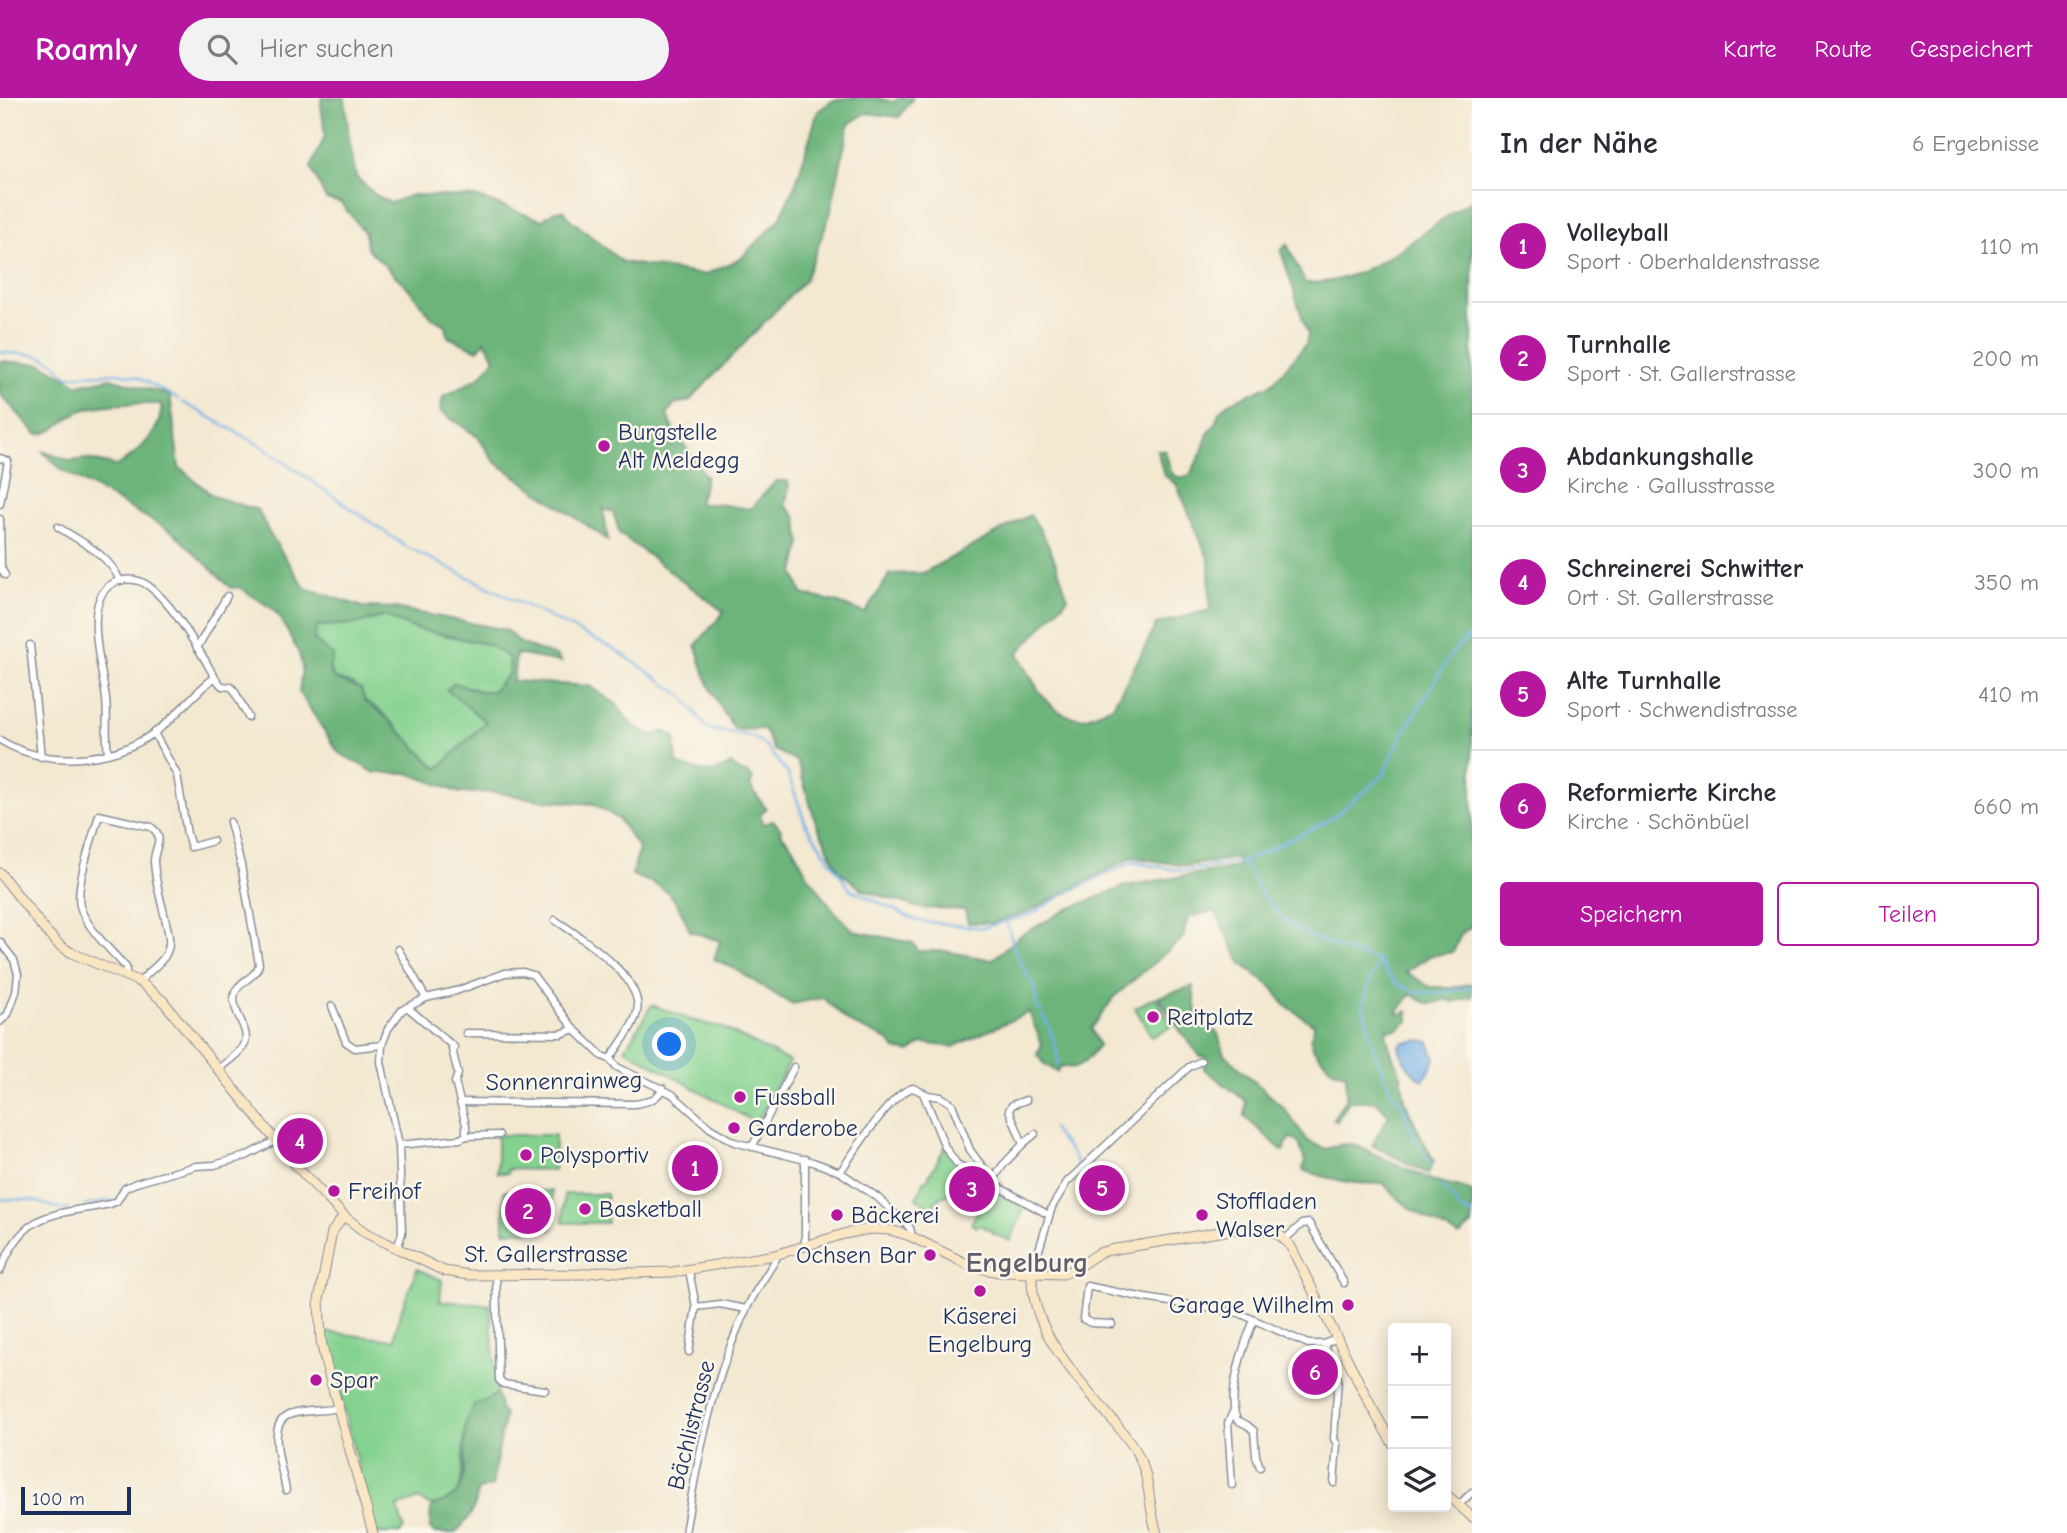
<!DOCTYPE html>
<html lang="de">
<meta charset="utf-8">
<style>
:root{--surface:#fff;--page:#f2f2f3;--text:#2b2b33;--muted:#7c7c81;--line:#e1e1e2;--accent:#b5179e}
body{margin:0;font-family:"Comic Neue",sans-serif;background:var(--page);color:var(--text)}
.controls{position:absolute;right:21px;bottom:21px;display:grid;overflow:hidden;border-radius:7px;box-shadow:0 4px 18px #0003}
.controls button{width:63px;height:63px;display:grid;place-items:center;padding:0;border:0;border-bottom:2px solid var(--line);background:var(--surface);color:var(--text);font:35px sans-serif}
.scale{position:absolute;left:21px;bottom:18px;width:110px;box-sizing:border-box;padding-left:7px;border:4px solid #1b2f5e;border-top:0;font-size:19px;line-height:24px;white-space:nowrap;color:#1b2f5e;-webkit-text-stroke:5px #fbf7ec;paint-order:stroke}
.you{position:absolute;left:670px;top:947px;width:24px;height:24px;margin:-18px;border:5px solid #fff;border-radius:50%;background:#1a73e8;box-shadow:0 0 0 10px #1a73e833}
.badge{display:grid;place-items:center;width:46px;height:46px;border-radius:50%;background:var(--accent);color:#fff;font-size:23px;font-weight:700}
.pin{position:absolute;translate:-50% -50%;border:4px solid #fff;box-shadow:0 2px 7px #0006}
.list{margin:0;padding:0;list-style:none}
h2{display:flex;justify-content:space-between;align-items:center;height:91px;margin:0;padding:0 28px;font-size:30px}
h2 small{font-size:23px;font-weight:400;color:var(--muted)}
.list li{display:grid;grid-template-columns:46px 1fr auto;gap:21px;align-items:center;box-sizing:border-box;height:112px;padding:0 28px;border-top:2px solid var(--line)}
.list b{display:block;font-size:26px;white-space:nowrap}
.list p{margin:0;font-size:23px;white-space:nowrap;color:var(--muted)}
.list em{font-size:23px;font-style:normal;color:var(--muted)}
.actions{display:flex;gap:14px;padding:21px 28px}
.actions a{flex:1;padding:16px 0;border:2px solid var(--accent);border-radius:7px;text-align:center;font-size:24px;color:var(--accent)}
.actions .main{background:var(--accent);color:#fff}
.icon{flex:none;width:38px;height:38px;fill:none;stroke:currentColor;stroke-width:2;stroke-linecap:round;stroke-linejoin:round}
.map{position:relative;flex:none;width:1472px;height:1435px;overflow:hidden}
header{display:flex;align-items:center;gap:42px;box-sizing:border-box;height:98px;padding:0 35px;background:var(--accent);color:#fff}
header strong{font-size:33px}
nav{display:flex;gap:38px;margin-inline-start:auto;font-size:24px}
.search{width:490px;height:63px;background:var(--page);display:flex;align-items:center;gap:18px;box-sizing:border-box;padding:0 24px;border-radius:38px;color:var(--muted);font-size:26px}
main{display:flex}
aside{flex:1;background:var(--surface)}
.map>svg:first-child{display:block}
.green{fill:#85d290;stroke:#508077;stroke-width:2}
.forest{fill:#6cb47a;stroke:#44726c;stroke-width:2;fill-rule:evenodd}
.water{fill:#73b1e6;stroke:#4770a2;stroke-width:2}
.lines{fill:none;stroke-linecap:round;stroke-linejoin:round}
.stream{stroke:#73b1e6;stroke-width:2.5}
.street-casing{stroke:#878c97;stroke-width:9}
.secondary-casing{stroke:#878c97;stroke-width:11}
.street{stroke:#fff;stroke-width:6}
.secondary{stroke:#fbe6c4;stroke-width:9}
.poi-dot{fill:#b5179e;stroke:#fbf7ec;stroke-width:2.5}
.labels{text-anchor:middle;stroke-width:5;stroke-linejoin:round;paint-order:stroke}
.poi-label{font-size:24px;fill:#1b2f5e;stroke:#fbf7ec;text-anchor:start}
.street-label{font-size:24px;fill:#1b2f5e;stroke:#fbf7ec}
.quarter-label{font-size:28px;font-weight:bold;fill:#615e6d;stroke:#fbf7ec}
</style>
<header>
<strong>Roamly</strong>
<div class="search"><svg class="icon" aria-label="search" viewBox="0 0 24 24"><circle cx="10" cy="10" r="6"/><path d="M15 15l6 6"/></svg>Hier suchen</div>
<nav><a>Karte</a><a>Route</a><a>Gespeichert</a></nav>
</header>
<main>
<div class="map">
<svg width="1472" height="1435" viewBox="0 0 1472 1435">
<rect width="100%" height="100%" fill="#fbf7ec"/>
<filter id="ink" filterUnits="userSpaceOnUse"><feTurbulence type="fractalNoise" baseFrequency=".0143" numOctaves="2"/><feDisplacementMap in="SourceGraphic" scale="14" xChannelSelector="R" yChannelSelector="G"/><feConvolveMatrix kernelMatrix="1 2 1 2 8 2 1 2 1" color-interpolation-filters="sRGB"/></filter>
<filter id="wash" filterUnits="userSpaceOnUse"><feTurbulence type="fractalNoise" baseFrequency=".00686" numOctaves="4" result="noise"/><feDisplacementMap in="SourceGraphic" scale="28" xChannelSelector="R" yChannelSelector="G"/><feGaussianBlur stdDeviation="1.57" result="paint"/><feColorMatrix in="noise" values="0 0 0 0 0 0 0 0 0 0 0 0 0 0 0 0 0 1.4 0 .05"/><feComposite in="paint" operator="in"/></filter>
<g filter="url(#wash)">
<rect width="100%" height="100%" fill="#f3e8d0"/>
<g class="green">
<polygon points="385,518 413,530 490,547 510,561 509,575 493,593 479,593 470,589 447,591 486,624 438,671 398,633 381,613 365,603 353,586 335,581 314,542 316,528 356,526"/>
<polygon points="1155,899 1172,928 1152,939 1135,910"/>
<polygon points="652,907 691,922 723,930 790,964 756,1025 625,951"/>
<polygon points="497,1037 555,1037 554,1072 508,1071 508,1075 497,1075"/>
<polygon points="945,1049 958,1064 1026,1107 1010,1143 992,1135 992,1133 979,1126 977,1129 971,1126 981,1107 955,1093 939,1100 932,1110 916,1100 922,1090 923,1083 927,1082"/>
<polygon points="682,1063 708,1063 708,1093 681,1093"/>
<polygon points="504,1093 552,1093 552,1132 504,1133"/>
<polygon points="564,1096 607,1096 607,1125 563,1125"/>
<path d="M417 1171 442 1182 440 1203 490 1207 497 1296C448 1326 472 1351 458 1395L444 1404 431 1408 419 1401 397 1409 404 1430 400 1435H375L324 1234 395 1242C396 1218 409 1195 417 1171Z"/>
</g>
<g class="forest">
<path d="M322 0H345L349 40 356 79 373 95 390 105 412 97 476 99 542 122 555 113 564 112 569 120 622 164 704 177 740 161 780 121 797 82 818 13 832 3 847 0H876L894 4 899 0H913L899 19 866 15 849 26 830 117 805 182 689 303 674 306 667 317 673 331 706 379 699 406H718L750 411 776 383H788L789 390 785 407 796 419 801 445 794 475 802 496 836 504 865 515 890 476 923 475 1030 417C1049 441 1058 471 1068 500L1018 555C1033 582 1046 618 1081 620 1090 620 1104 611 1113 608 1127 580 1144 555 1156 526L1210 512 1209 462 1177 387 1164 377 1157 352 1165 353 1172 376 1180 380 1190 377 1201 356 1208 336 1215 326 1219 314 1229 305 1272 286 1306 246 1308 237 1281 153 1287 146 1305 185C1373 186 1417 135 1472 102V828L1461 836 1453 854 1430 858 1406 874 1430 889H1457L1472 885V899L1453 904 1445 901C1432 910 1422 904 1411 896L1397 915 1403 916 1408 913V923L1398 931 1386 932C1387 947 1394 961 1400 975 1403 981 1403 994 1405 1002 1412 1023 1424 1043 1434 1063L1428 1076 1372 1047 1389 1017 1376 1003H1349L1337 1023 1333 1021 1346 1000V976L1331 971 1313 950 1311 940 1314 927 1284 906 1274 891 1241 865 1215 813 1188 819 1183 840 1115 898 1091 931 1099 947C1087 961 1082 974 1061 968L1057 974 1043 965 1037 956 1042 947 1029 914 953 949 922 945 910 954 895 951 888 942 850 925 823 900 791 906 731 869 714 861 720 843 690 833C674 795 670 791 632 777L639 751 618 721 594 706 539 702 494 694 460 695 408 675H375L338 654 299 594 302 570 299 555 279 518 271 510 239 489 231 490 174 435 62 372 42 353 70 363 87 361 117 368C137 355 164 333 161 306 136 306 104 304 80 313 66 319 53 337 37 336L0 296V263L42 266 79 287 110 280 170 297 179 369 213 398 258 412 269 435 305 490 363 509 394 510 506 532 522 546 556 558 561 564 516 556 513 583 589 588 616 606 632 627 651 637 665 633 675 639 677 666C699 673 711 679 731 666L737 672 749 676 753 681 750 688 766 711 760 717 762 726 774 723 781 732 782 737 792 748 807 776 836 815 854 833 913 845 918 853H945L992 862 1021 837 1068 811 1126 788 1238 769V760L1186 768 1132 759 1026 815 992 825H968L965 812 919 810 863 792 839 773 816 725 797 663 774 652 764 631 735 632C714 600 705 584 696 547L724 514 620 436 613 414 603 411 608 442 495 364 478 339 440 313 443 299 480 279 495 260 485 243 478 252 448 239 446 227 432 220 408 190 367 150 365 135 341 105 326 101 311 70 325 38 321 5ZM385 518 413 530 490 547 510 561 509 575 493 593H479L454 585 447 592 486 624 438 671C413 649 393 621 365 603L361 591 335 581 329 571 333 558 314 542 317 528 356 526Z"/>
<path d="M1193 888 1196 915 1218 936 1224 956 1283 1009 1308 1043 1325 1051 1344 1046H1353L1431 1082 1464 1090 1472 1094V1127L1459 1138C1430 1123 1404 1110 1383 1085 1355 1088 1330 1081 1303 1072L1305 1064 1299 1045 1290 1039 1283 1053 1245 1019 1246 1003 1204 971 1206 959 1200 958 1178 930 1158 899Z"/>
<path d="M497 1296 500 1307V1312L505 1316 492 1388 477 1393C477 1412 468 1422 455 1435H434L430 1431 431 1408C439 1405 450 1402 456 1396 468 1384 463 1348 465 1332 466 1322 470 1315 475 1306L481 1305Z"/>
</g>
<path class="water" d="M1421 942 1429 944 1435 961 1428 976 1423 982C1410 974 1402 962 1399 948L1404 944Z"/>
<g class="lines">
<g class="stream">
<path d="M0 254C18 257 40 253 55 266 60 270 62 275 68 278L118 275 138 279 178 301"/>
<polyline points="182,304 260,347 405,448 616,552 662,583"/>
<polyline points="665,586 683,598 708,631 753,639 765,647 788,676 806,727 850,791 918,823 982,830 1030,817 1067,795 1132,764 1184,773 1243,764 1328,723 1382,679 1402,637 1452,555 1472,535"/>
<path d="M1243 764C1251 776 1257 791 1266 802 1294 838 1336 850 1379 863L1369 886 1363 908 1373 948 1390 992 1403 1008 1414 1040 1433 1068"/>
<polyline points="1006,823 1009,833"/>
<path d="M1010 835C1012 842 1014 850 1017 858 1024 872 1039 891 1036 908L1041 913"/>
<path d="M1379 864C1384 870 1388 877 1393 882 1413 901 1447 895 1472 889"/>
<polyline points="0,917 2,916"/>
<path d="M1043 917C1049 927 1059 955 1058 967"/>
<path d="M1052 1030C1059 1045 1078 1054 1077 1071"/>
<polyline points="1081,1078 1085,1083"/>
<polyline points="1441,1087 1453,1100 1459,1110 1472,1116"/>
<path d="M0 1101C9 1102 19 1101 29 1102 44 1104 51 1111 68 1111"/>
<polyline points="84,1108 112,1102"/>
</g>
</g>
</g>
<g filter="url(#ink)">
<g class="lines">
<g class="street-casing">
<g id="street">
<polyline points="0,360 8,363 0,406"/>
<polyline points="0,421 1,470 5,477"/>
<path d="M58 429C80 443 110 457 120 483"/>
<polyline points="30,547 41,659"/>
<polyline points="197,550 227,498"/>
<polyline points="154,635 177,677 187,736 191,749 213,743"/>
<path d="M0 642C45 670 111 665 154 635 177 619 192 596 214 580"/>
<path d="M108 654C105 637 108 618 106 601 103 572 78 493 119 483 130 480 141 482 150 489 172 507 187 533 202 557 209 568 213 579 222 588L231 589 234 592 248 619"/>
<path d="M555 822C579 838 649 882 636 918 631 933 618 948 610 961"/>
<polyline points="0,844 14,862 18,876 16,894 8,916 0,924"/>
<polyline points="398,851 426,900"/>
<path d="M126 878V869C112 854 85 828 80 808 75 787 93 739 99 717L151 729C166 739 154 750 154 763 155 788 165 814 169 839 171 863 153 867 140 884"/>
<polyline points="332,908 346,944 355,950 382,947"/>
<polyline points="407,909 454,949 452,951 458,976 455,984 466,1027 466,1038"/>
<polyline points="466,935 561,936 574,931"/>
<path d="M217 972C225 965 237 958 243 949 254 933 229 913 235 895 240 881 256 881 259 866L241 767 230 724"/>
<polyline points="923,995 945,1049 957,1066 1049,1117"/>
<path d="M460 1004 635 1006C647 1004 657 1002 663 990"/>
<polyline points="1023,1046 1035,1036"/>
<polyline points="399,1047 460,1041 466,1038 499,1037"/>
<polyline points="752,1049 794,969"/>
<polyline points="805,1061 805,1148"/>
<path d="M840 1074C854 1055 891 994 913 990L928 997 941 999 952 1006 970 1052 990 1079 991 1085"/>
<polyline points="991,1085 1003,1067 1023,1046 1009,1012 1012,1007 1026,1002"/>
<polyline points="1284,1142 1302,1126 1309,1125 1344,1185"/>
<polyline points="397,1151 402,1135 399,1047 381,964 382,947 388,931 402,912 426,900 456,893 505,875 523,874 533,877 574,931 602,958 610,961 617,969 672,996 710,1030 734,1044 813,1064 840,1074 877,1099 910,1130 911,1134 910,1138"/>
<path d="M0 1173C25 1111 52 1118 110 1106L117 1103 125 1090 136 1085 196 1068 214 1067 246 1058 275 1043"/>
<polyline points="1032,1175 1052,1109 1067,1084 1189,969 1201,963"/>
<polyline points="496,1177 499,1282 503,1286 545,1292"/>
<polyline points="696,1209 720,1206 746,1211"/>
<path d="M1254 1222C1244 1246 1226 1297 1237 1322L1247 1327 1254 1333 1256 1358 1260 1369"/>
<polyline points="1112,1226 1091,1225 1083,1221 1087,1188 1145,1200 1239,1215 1308,1246 1324,1246"/>
<polyline points="689,1254 696,1209 689,1172"/>
<polyline points="1334,1385 1337,1346 1334,1341 1338,1280 1324,1246 1337,1240"/>
<polyline points="1232,1387 1228,1325 1233,1314"/>
<path d="M286 1392C283 1373 265 1326 289 1317 305 1311 323 1314 338 1310"/>
<polyline points="1459,1407 1472,1394"/>
<path d="M685 1435C698 1359 713 1281 746 1212 754 1194 766 1178 776 1161L775 1157"/>
</g>
</g>
<g class="secondary-casing">
<g id="secondary">
<polyline points="0,775 45,832 59,847 72,855 140,884 163,903 298,1070 344,1118 366,1135 444,1173 469,1177 582,1176 605,1173 633,1175 673,1174 775,1157 844,1136 870,1131 890,1132 910,1138 971,1168 999,1174 1063,1176 1075,1171 1099,1155 1110,1152 1250,1129 1270,1133 1281,1138 1291,1149 1372,1310 1393,1346"/>
<polyline points="344,1118 332,1134 319,1202 321,1243 326,1266 373,1435"/>
<path d="M1032 1175C1030 1233 1076 1277 1109 1318 1120 1331 1131 1343 1138 1357 1151 1381 1148 1409 1157 1435"/>
<polyline points="1446,1396 1472,1419"/>
</g>
</g>
<use href="#street" class="street"/>
<use href="#secondary" class="secondary"/>
</g>
</g>
<g class="poi-dot">
<circle cx="604" cy="348" r="7"/>
<circle cx="1153" cy="919" r="7"/>
<circle cx="740" cy="999" r="7"/>
<circle cx="734" cy="1030" r="7"/>
<circle cx="526" cy="1057" r="7"/>
<circle cx="334" cy="1093" r="7"/>
<circle cx="585" cy="1111" r="7"/>
<circle cx="837" cy="1117" r="7"/>
<circle cx="1202" cy="1117" r="7"/>
<circle cx="930" cy="1157" r="7"/>
<circle cx="980" cy="1193" r="7"/>
<circle cx="1348" cy="1207" r="7"/>
<circle cx="316" cy="1282" r="7"/>
</g>
<g class="labels">
<g class="poi-label">
<text x="618" y="342">Burgstelle<tspan x="618" dy="28">Alt Meldegg</tspan></text>
<text x="1167" y="927">Reitplatz</text>
<text x="754" y="1007">Fussball</text>
<text x="748" y="1038">Garderobe</text>
<text x="540" y="1065">Polysportiv</text>
<text x="348" y="1101">Freihof</text>
<text x="1216" y="1111">Stoffladen<tspan x="1216" dy="28">Walser</tspan></text>
<text x="599" y="1119">Basketball</text>
<text x="851" y="1125">Bäckerei</text>
<text x="916" y="1165" text-anchor="end">Ochsen Bar</text>
<text x="1334" y="1215" text-anchor="end">Garage Wilhelm</text>
<text x="980" y="1226" text-anchor="middle">Käserei<tspan x="980" dy="28">Engelburg</tspan></text>
<text x="330" y="1290">Spar</text>
</g>
<g class="street-label">
<text transform="translate(564 983) rotate(-1)" y="8">Sonnenrainweg</text>
<text x="546" y="1164">St. Gallerstrasse</text>
<text transform="translate(691 1327) rotate(-76)" y="8">Bächlistrasse</text>
</g>
<g class="quarter-label">
<text x="1027" y="1174">Engelburg</text>
</g>
</g>
</svg>
<div class="controls">
<button>+</button>
<button>−</button>
<button><svg class="icon" aria-label="layers" viewBox="0 0 24 24"><path d="M12 4l9 5-9 5-9-5zM3 14l9 5 9-5"/></svg></button>
</div>
<div class="scale">100 m</div>
<div class="you"></div>
<div class="pin badge" style="left:695px;top:1070px">1</div>
<div class="pin badge" style="left:528px;top:1113px">2</div>
<div class="pin badge" style="left:972px;top:1091px">3</div>
<div class="pin badge" style="left:300px;top:1043px">4</div>
<div class="pin badge" style="left:1102px;top:1090px">5</div>
<div class="pin badge" style="left:1315px;top:1274px">6</div>
</div>
<aside>
<h2>In der Nähe<small>6 Ergebnisse</small></h2>
<ul class="list">
<li><span class="badge">1</span><div><b>Volleyball</b><p>Sport · Oberhaldenstrasse</p></div><em>110 m</em></li>
<li><span class="badge">2</span><div><b>Turnhalle</b><p>Sport · St. Gallerstrasse</p></div><em>200 m</em></li>
<li><span class="badge">3</span><div><b>Abdankungshalle</b><p>Kirche · Gallusstrasse</p></div><em>300 m</em></li>
<li><span class="badge">4</span><div><b>Schreinerei Schwitter</b><p>Ort · St. Gallerstrasse</p></div><em>350 m</em></li>
<li><span class="badge">5</span><div><b>Alte Turnhalle</b><p>Sport · Schwendistrasse</p></div><em>410 m</em></li>
<li><span class="badge">6</span><div><b>Reformierte Kirche</b><p>Kirche · Schönbüel</p></div><em>660 m</em></li>
</ul>
<div class="actions"><a class="main">Speichern</a><a>Teilen</a></div>
</aside>
</main>
